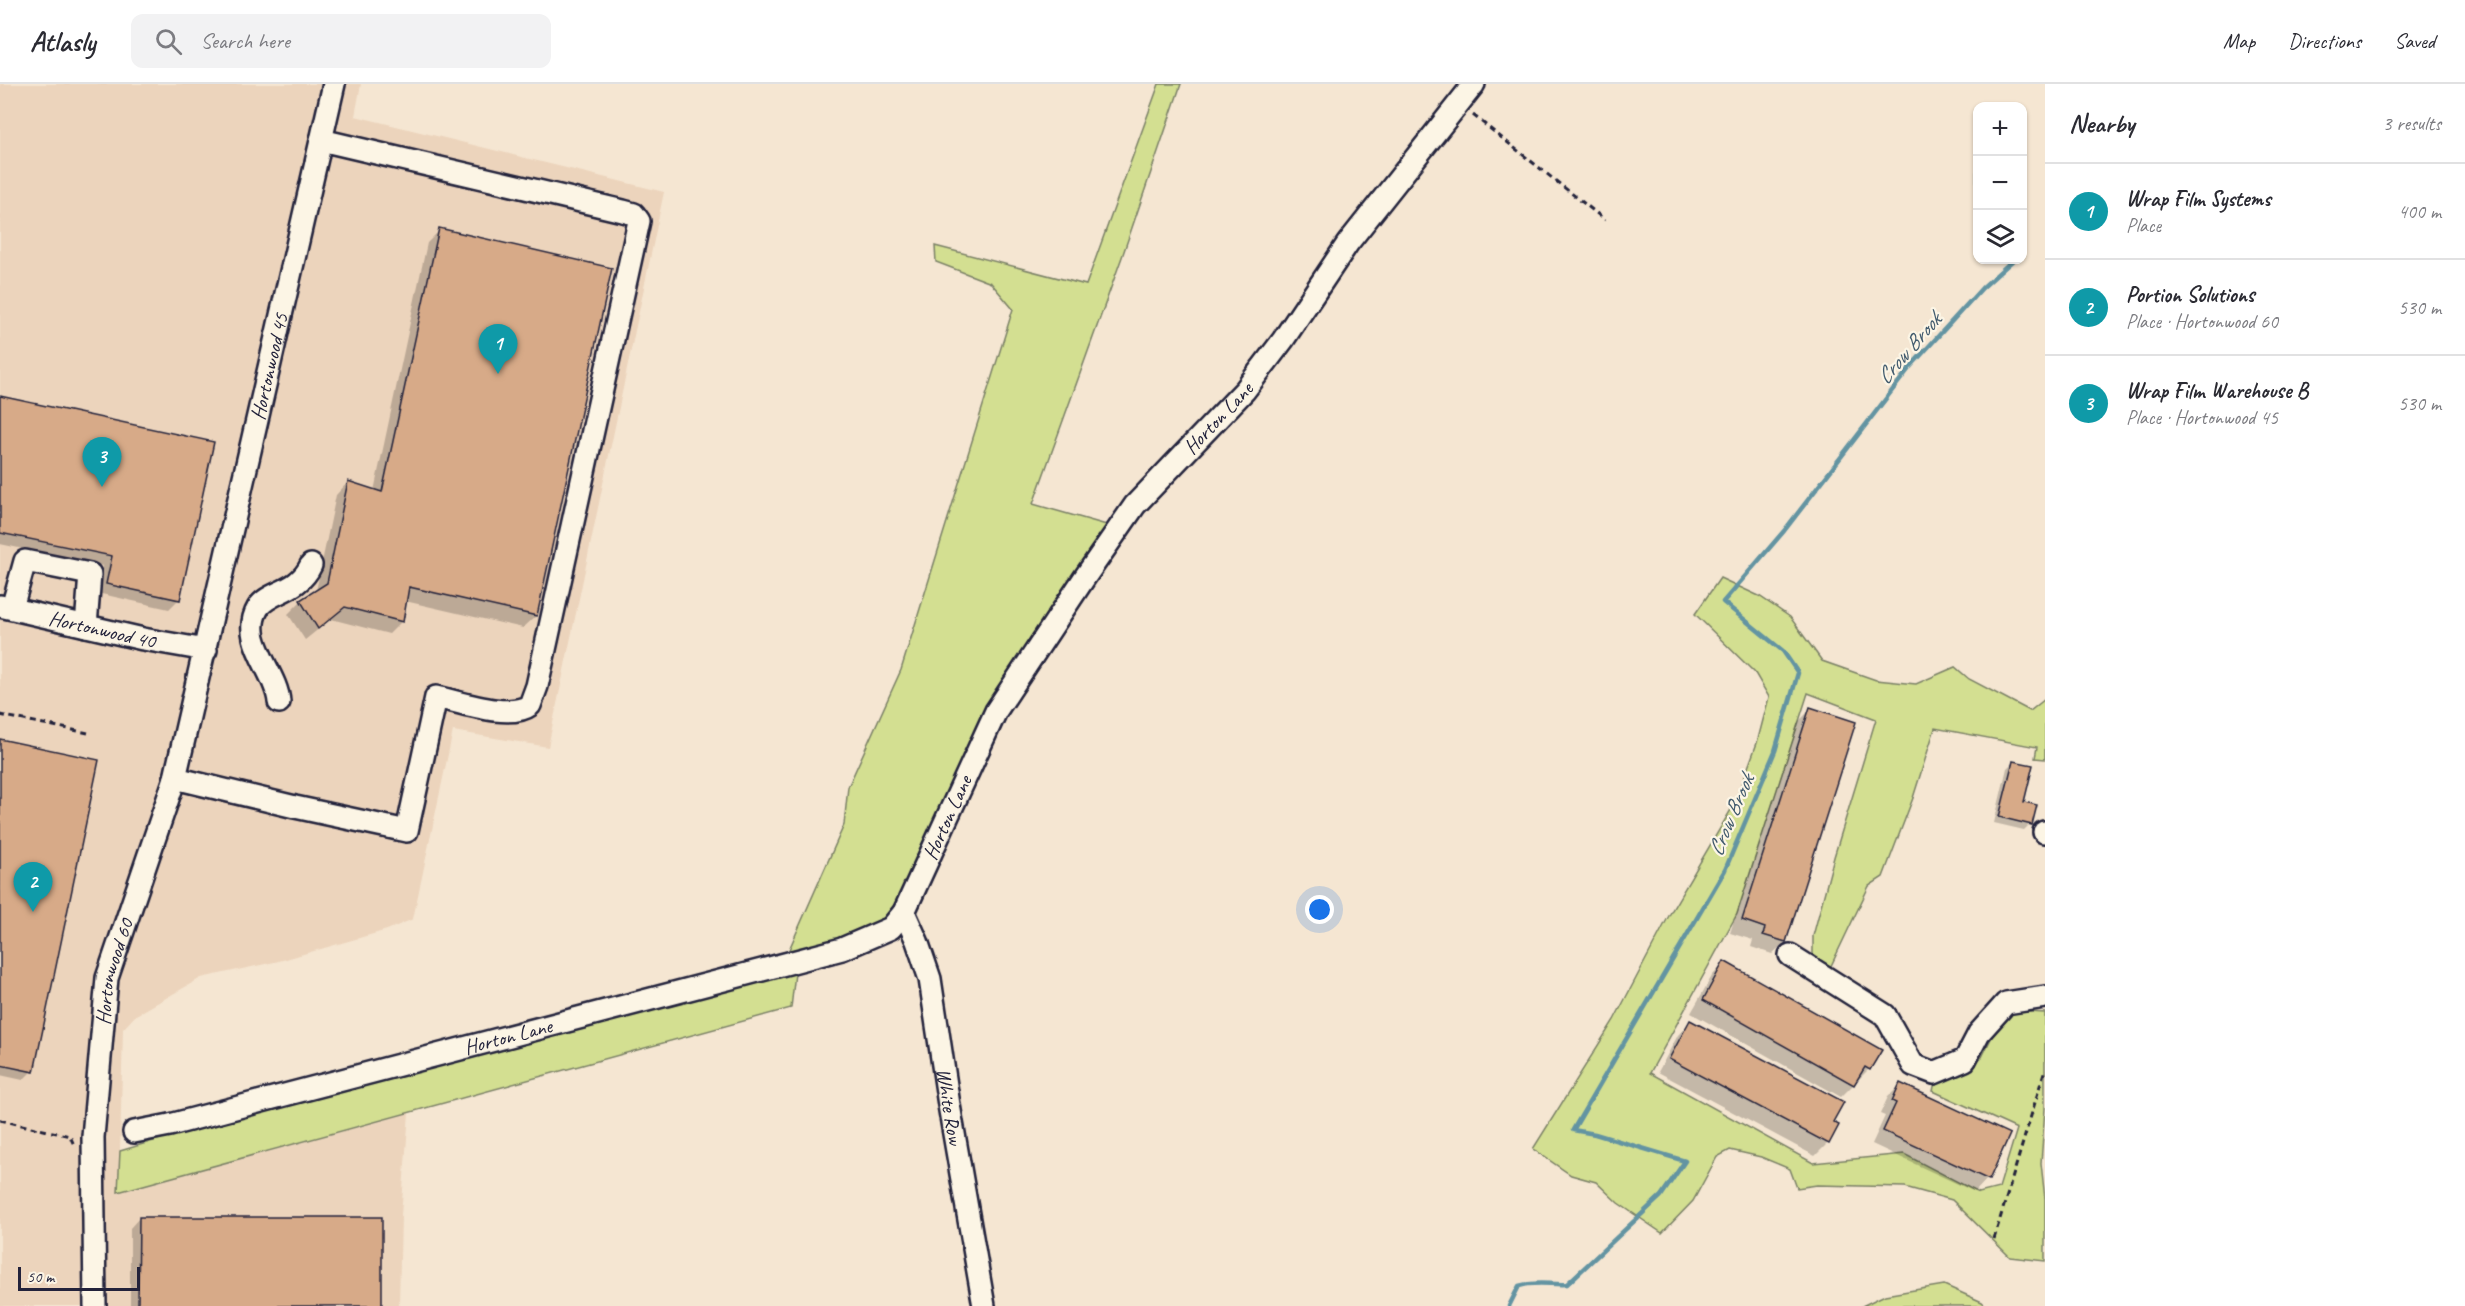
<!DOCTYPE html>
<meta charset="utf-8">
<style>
:root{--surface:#fff;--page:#f2f2f3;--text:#2b2b33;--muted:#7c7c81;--line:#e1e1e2;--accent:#22223b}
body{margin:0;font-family:Caveat,sans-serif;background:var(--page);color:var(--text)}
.controls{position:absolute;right:18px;top:18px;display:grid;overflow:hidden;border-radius:12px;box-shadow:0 2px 4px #0004}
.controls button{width:54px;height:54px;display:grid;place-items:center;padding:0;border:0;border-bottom:2px solid var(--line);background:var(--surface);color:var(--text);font:30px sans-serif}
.scale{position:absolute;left:18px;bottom:15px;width:122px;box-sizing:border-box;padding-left:6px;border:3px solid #22223b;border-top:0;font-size:16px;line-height:21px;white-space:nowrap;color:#22223b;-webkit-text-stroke:4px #fcf5e5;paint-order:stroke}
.you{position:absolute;left:1320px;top:826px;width:21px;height:21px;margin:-15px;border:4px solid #fff;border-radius:50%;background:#1a73e8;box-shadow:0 0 0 9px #1a73e833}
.badge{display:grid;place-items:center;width:39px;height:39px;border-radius:50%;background:var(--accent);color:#fff;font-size:20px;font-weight:700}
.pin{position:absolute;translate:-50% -50px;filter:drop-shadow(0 2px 3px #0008)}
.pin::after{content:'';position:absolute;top:32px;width:21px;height:18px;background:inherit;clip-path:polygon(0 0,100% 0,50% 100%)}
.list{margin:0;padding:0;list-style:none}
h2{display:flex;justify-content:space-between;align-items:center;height:78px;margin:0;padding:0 24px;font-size:26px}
h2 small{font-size:20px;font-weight:400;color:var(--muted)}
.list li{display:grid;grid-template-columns:39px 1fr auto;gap:18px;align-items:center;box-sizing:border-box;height:96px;padding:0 24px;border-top:2px solid var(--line)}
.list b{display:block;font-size:22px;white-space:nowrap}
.list p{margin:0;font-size:20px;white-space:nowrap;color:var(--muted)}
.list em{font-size:20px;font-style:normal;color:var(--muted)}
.icon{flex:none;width:33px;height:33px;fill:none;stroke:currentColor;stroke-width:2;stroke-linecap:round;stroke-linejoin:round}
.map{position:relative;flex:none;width:2045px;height:1222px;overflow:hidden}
header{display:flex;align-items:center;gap:36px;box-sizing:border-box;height:84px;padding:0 30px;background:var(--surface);border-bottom:2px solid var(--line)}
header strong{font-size:28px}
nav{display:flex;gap:33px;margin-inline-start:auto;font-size:21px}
.search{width:420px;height:54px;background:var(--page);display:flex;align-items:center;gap:15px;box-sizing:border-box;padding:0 21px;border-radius:12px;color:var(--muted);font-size:22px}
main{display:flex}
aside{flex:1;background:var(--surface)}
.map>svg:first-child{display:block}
.built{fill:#ecd4bc}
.green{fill:#d3df91;stroke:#7a8066;stroke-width:1.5}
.shadow{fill:#0003}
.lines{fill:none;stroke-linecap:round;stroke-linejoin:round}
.stream{stroke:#6394a2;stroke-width:4.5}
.building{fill:#d7aa88;stroke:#22223b;stroke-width:1.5}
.minor-casing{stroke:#22223b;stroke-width:26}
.path{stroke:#22223b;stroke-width:3;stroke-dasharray:6 4.5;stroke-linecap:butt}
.minor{stroke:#fcf5e5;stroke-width:21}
.labels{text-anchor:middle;stroke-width:4.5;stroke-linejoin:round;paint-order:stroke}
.street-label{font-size:21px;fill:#22223b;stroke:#fcf5e5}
.water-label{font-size:22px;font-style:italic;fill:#425b6e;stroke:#fcf5e5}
</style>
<header>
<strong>Atlasly</strong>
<div class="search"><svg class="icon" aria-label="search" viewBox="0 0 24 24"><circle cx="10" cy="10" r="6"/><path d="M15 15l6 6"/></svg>Search here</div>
<nav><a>Map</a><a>Directions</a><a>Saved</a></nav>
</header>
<main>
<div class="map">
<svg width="2045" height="1222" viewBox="0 0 2045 1222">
<rect width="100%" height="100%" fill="#f5e6d2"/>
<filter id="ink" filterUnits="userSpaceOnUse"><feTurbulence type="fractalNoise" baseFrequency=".0167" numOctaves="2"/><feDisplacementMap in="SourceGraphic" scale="12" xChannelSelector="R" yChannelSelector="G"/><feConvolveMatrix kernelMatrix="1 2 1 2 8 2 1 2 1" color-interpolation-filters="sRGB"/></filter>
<g filter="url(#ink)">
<polygon class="built" points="0,0 361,0 355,32 664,108 548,663 453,647 413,835 387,846 279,877 201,894 136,931 123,945 119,1108 409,1029 401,1131 399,1222 0,1222"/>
<g class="green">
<polygon points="1159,0 1181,0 1122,173 1033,420 1110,442 916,779 890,833 864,850 788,868 844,741 848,703 901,586 1013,225 991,199 936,178 935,162 1086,201"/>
<polygon points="1720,494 1759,512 1790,533 1822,577 1876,596 1916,600 1955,583 1969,595 2030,627 2045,615 2045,675 2035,674 2037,663 1935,644 1913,714 1883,793 1869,802 1829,886 1813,877 1813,852 1834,773 1876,635 1808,609 1737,830 1650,989 1813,1079 1904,1070 1979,1109 1999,1104 2017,1045 1933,1007 1935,998 1958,990 1982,973 2000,936 2015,927 2045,929 2045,1024 2041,1079 2045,1115 2045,1177 2010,1173 1952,1116 1905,1103 1817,1101 1797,1104 1790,1085 1761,1073 1730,1066 1717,1073 1693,1117 1662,1149 1618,1119 1596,1098 1571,1091 1533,1065 1614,936 1672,826 1735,719 1757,659 1769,613 1755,589 1695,530"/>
<path d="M795 889 791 924 118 1108 120 1067C343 1000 569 943 795 889Z"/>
<polygon points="1944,1201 1982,1218 1986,1222 1862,1222 1885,1211"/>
</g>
<g class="shadow">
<polygon points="440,146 536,532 523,544 405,517 402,537 389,550 331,535 305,556 288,530 301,517 316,507 336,411 348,398 374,407 427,159"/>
<polygon points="0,314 179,515 169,525 97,509 103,482 0,460"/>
<polygon points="1811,625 1785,858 1772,870 1751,863 1753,856 1730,849 1798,638"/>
<polygon points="0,657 32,987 23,996 0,991"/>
<polygon points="2013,678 2022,719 2030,740 2024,746 1994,739 2007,684"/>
<polygon points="1724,879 1869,985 1841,1013 1691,929 1712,892"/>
<polygon points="1690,938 1837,1042 1828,1059 1815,1072 1658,988 1678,951"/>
<polygon points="1900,1001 1987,1095 1975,1108 1872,1060 1885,1032 1880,1030 1888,1013"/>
<polygon points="139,1134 381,1222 130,1222 130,1144"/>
</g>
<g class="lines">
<g class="stream">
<polyline points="1978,88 1978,101"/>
<path d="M1509 1222 1519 1202C1535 1197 1551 1201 1567 1200L1661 1112 1685 1077 1595 1050 1573 1046 1725 786 1775 667 1798 589 1783 567 1723 518 1784 447 1911 282 1982 204 2013 176"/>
</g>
</g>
<g class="building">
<polygon points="439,144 612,184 537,532 409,503 403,538 345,523 318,545 300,516 327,499 348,397 382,408"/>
<polygon points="0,312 214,358 180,516 106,500 112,472 0,449"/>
<polygon points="1810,623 1856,638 1786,858 1763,851 1765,844 1742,836"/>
<polygon points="0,655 99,676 34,988 0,981"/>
<polygon points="2013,677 2033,681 2024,718 2037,721 2032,741 1999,733"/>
<polygon points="1724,877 1882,966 1870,986 1865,983 1854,1001 1703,916"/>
<polygon points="1690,936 1844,1018 1833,1038 1839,1041 1829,1060 1669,975"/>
<polygon points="1900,999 2010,1050 1989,1096 1883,1047 1896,1019 1892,1017"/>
<polygon points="139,1133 382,1133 382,1222 138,1222"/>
</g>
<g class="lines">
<g class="minor-casing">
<g id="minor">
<path id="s1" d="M0 522 143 555 206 566"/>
<polyline points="12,524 25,477 90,490 86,542"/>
<path d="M279 618C277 588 239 556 258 524 268 507 298 509 311 481"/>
<path d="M175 694 295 723 407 747 436 613C460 618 510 636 530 621L537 602 639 137 634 130 623 127 321 56"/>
<polyline points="2044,748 2045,748"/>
<path id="s2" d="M904 828 917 857 930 895 949 1021 984 1222"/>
<polyline points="1790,871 1885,931 1913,981 1934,989 1965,976 1979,949 2006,919 2045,913"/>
<path id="s3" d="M134 1048 170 1041 842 865 891 844 904 828 996 627 1085 493 1135 421 1245 306 1283 256 1348 159 1474 0"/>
<path id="s4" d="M95 1222 93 1053 107 894 175 694 334 0"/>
</g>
</g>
<g class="path">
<polyline points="1473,31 1605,136"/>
<polyline points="0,631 88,649"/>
<polyline points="0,1036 70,1052 74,1061"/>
<polyline points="1994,1155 2045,985"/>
</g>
<use href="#minor" class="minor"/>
</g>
</g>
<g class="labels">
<g class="street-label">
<text dy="7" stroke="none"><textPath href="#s4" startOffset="962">Hortonwood 45</textPath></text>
<text dy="7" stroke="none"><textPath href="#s3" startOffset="1395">Horton Lane</textPath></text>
<text dy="7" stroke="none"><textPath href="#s1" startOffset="105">Hortonwood 40</textPath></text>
<text dy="7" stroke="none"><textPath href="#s3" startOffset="909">Horton Lane</textPath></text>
<text dy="7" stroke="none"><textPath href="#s4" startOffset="336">Hortonwood 60</textPath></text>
<text dy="7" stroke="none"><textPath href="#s3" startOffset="386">Horton Lane</textPath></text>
<text dy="7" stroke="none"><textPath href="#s2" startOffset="201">White Row</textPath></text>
</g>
<g class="water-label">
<text transform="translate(1908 264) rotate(-49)" y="8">Crow Brook</text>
<text transform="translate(1730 731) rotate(-67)" y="8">Crow Brook</text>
</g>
</g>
</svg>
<div class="controls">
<button>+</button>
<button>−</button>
<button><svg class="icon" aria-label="layers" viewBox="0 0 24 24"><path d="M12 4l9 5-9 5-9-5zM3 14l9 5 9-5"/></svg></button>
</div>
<div class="scale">50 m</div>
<div class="you"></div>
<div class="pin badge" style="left:498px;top:290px;background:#0f9aa8">1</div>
<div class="pin badge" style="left:33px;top:828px;background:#0f9aa8">2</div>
<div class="pin badge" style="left:102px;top:403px;background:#0f9aa8">3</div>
</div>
<aside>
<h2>Nearby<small>3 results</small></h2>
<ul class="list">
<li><span class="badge" style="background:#0f9aa8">1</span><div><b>Wrap Film Systems</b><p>Place</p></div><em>400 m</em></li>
<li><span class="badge" style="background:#0f9aa8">2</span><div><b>Portion Solutions</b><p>Place · Hortonwood 60</p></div><em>530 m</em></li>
<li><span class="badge" style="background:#0f9aa8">3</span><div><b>Wrap Film Warehouse B</b><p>Place · Hortonwood 45</p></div><em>530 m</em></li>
</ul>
</aside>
</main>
